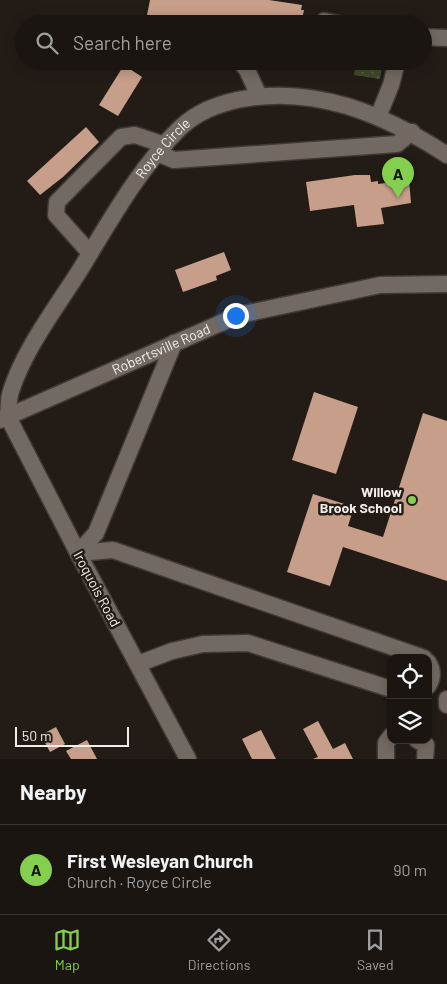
<!DOCTYPE html>
<meta charset="utf-8">
<style>
:root{--surface:#1a1510;--page:#27221e;--text:#f1f3f6;--muted:#9f9f9f;--line:#383430;--accent:#84cf4d}
body{margin:0;font-family:Barlow,sans-serif;background:var(--page);color:var(--text)}
.controls{position:absolute;right:15px;bottom:15px;display:grid;overflow:hidden;border-radius:10px;box-shadow:0 2px 12px #0003}
.controls button{width:45px;height:45px;display:grid;place-items:center;padding:0;border:0;border-bottom:1px solid var(--line);background:var(--surface);color:var(--text);font:25px sans-serif}
.scale{position:absolute;left:15px;bottom:12px;width:114px;box-sizing:border-box;padding-left:5px;border:2px solid #f2ede8;border-top:0;font-size:14px;line-height:18px;white-space:nowrap;color:#f2ede8;-webkit-text-stroke:4px #231c16;paint-order:stroke}
.you{position:absolute;left:235px;top:315px;width:18px;height:18px;margin:-12px;border:4px solid #fff;border-radius:50%;background:#1a73e8;box-shadow:0 0 0 8px #1a73e833}
.badge{display:grid;place-items:center;width:32px;height:32px;border-radius:50%;background:var(--accent);color:#111;font-size:16px;font-weight:700}
.pin{position:absolute;translate:-50% -41px;filter:drop-shadow(0 1px 2px #0008)}
.pin::after{content:'';position:absolute;top:26px;width:18px;height:15px;background:inherit;clip-path:polygon(0 0,100% 0,50% 100%)}
.list{margin:0;padding:0;list-style:none}
h2{display:flex;justify-content:space-between;align-items:center;height:65px;margin:0;padding:0 20px;font-size:21px}
h2 small{font-size:16px;font-weight:400;color:var(--muted)}
.list li{display:grid;grid-template-columns:32px 1fr auto;gap:15px;align-items:center;box-sizing:border-box;height:90px;padding:0 20px;border-top:1px solid var(--line)}
.list b{display:block;font-size:19px;white-space:nowrap}
.list p{margin:0;font-size:16px;white-space:nowrap;color:var(--muted)}
.list em{font-size:16px;font-style:normal;color:var(--muted)}
.icon{flex:none;width:28px;height:28px;fill:none;stroke:currentColor;stroke-width:2;stroke-linecap:round;stroke-linejoin:round}
.map{position:relative;flex:none;width:447px;height:759px;overflow:hidden}
.search{position:absolute;background:var(--surface);box-shadow:0 2px 12px #0003;left:15px;right:15px;top:15px;height:55px;display:flex;align-items:center;gap:12px;box-sizing:border-box;padding:0 18px;border-radius:28px;color:var(--muted);font-size:19px}
.sheet{height:155px;background:var(--surface)}
nav{display:flex;justify-content:space-around;align-items:center;box-sizing:border-box;height:70px;border-top:1px solid var(--line);background:var(--surface);font-size:14px;color:var(--muted)}
nav a{display:grid;justify-items:center;gap:2px}
nav .on{color:var(--accent)}
.map>svg:first-child{display:block}
.park{fill:url(#park-dots)}
.building{fill:#c79e8a}
.lines{fill:none;stroke-linecap:round;stroke-linejoin:round}
.minor-casing{stroke:#3f3a35;stroke-width:19}
.minor{stroke:#726962;stroke-width:16}
.poi-dot{fill:#84cf4d;stroke:#231c16;stroke-width:2}
.labels{text-anchor:middle;stroke-width:5;stroke-linejoin:round;paint-order:stroke}
.street-label{font-size:14px;fill:#f2ede8;stroke:#231c16}
.poi-label{font-size:14px;font-weight:bold;fill:#f2ede8;stroke:#231c16;text-anchor:end}
</style>
<div class="map">
<svg width="447" height="759" viewBox="0 0 447 759">
<defs>
<pattern id="park-dots" width="8" height="8" patternUnits="userSpaceOnUse" patternTransform="scale(1.25)"><rect width="8" height="8" fill="#414a2c"/><path d="M2 2h.1M6 6h.1" fill="none" stroke="#5d644b" stroke-width="1.8" stroke-linecap="round"/></pattern>
</defs>
<rect width="100%" height="100%" fill="#231c16"/>
<polygon class="park" points="356,61 383,61 380,79 354,75"/>
<g class="building">
<polygon points="150,0 269,0 302,5 301,10 304,10 301,24 169,24 146,20"/>
<polygon points="124,65 142,77 118,116 99,105"/>
<polygon points="86,127 99,142 63,177 40,195 27,181"/>
<polygon points="355,175 370,175 371,182 378,181 378,184 409,180 411,203 381,208 384,224 357,227 354,205 310,211 306,182"/>
<polygon points="224,252 231,270 216,276 217,280 183,292 175,270"/>
<polygon points="314,392 358,407 336,474 292,460"/>
<polygon points="423,413 447,421 447,581 343,547 330,586 287,572 313,494 354,507 348,526 383,537"/>
<polygon points="318,721 333,749 345,743 353,759 313,759 318,757 303,729"/>
<polygon points="56,727 65,744 50,752 41,735"/>
<polygon points="261,730 276,759 252,759 242,739"/>
<polygon points="87,740 97,759 71,759 66,751"/>
</g>
<g class="lines">
<g class="minor-casing">
<g id="minor">
<polyline points="324,21 340,24"/>
<polyline points="423,37 447,38"/>
<polyline points="240,61 247,70 259,96"/>
<polyline points="378,117 391,85 397,61"/>
<polyline points="157,153 174,160 397,144 412,132"/>
<polyline points="90,253 56,215 57,202 121,137 135,135 165,145"/>
<path id="s1" d="M0 420 239 315 380 285 447 284"/>
<polyline points="78,553 113,550 424,658"/>
<polyline points="78,553 96,533 174,343"/>
<path d="M428 662C433 670 433 678 428 686"/>
<polyline points="138,664 172,651 203,644 248,643 391,689"/>
<polyline points="447,699 447,705"/>
<polyline points="417,740 426,745 425,759"/>
<path id="s2" d="M188 759 78 553 8 417C9 409 8 399 11 391 25 348 56 308 80 270 110 221 139 168 180 128 197 112 216 105 237 100 314 84 384 114 447 155"/>
<polyline points="386,759 386,743 391,736"/>
</g>
</g>
<use href="#minor" class="minor"/>
</g>
<circle class="poi-dot" cx="412" cy="500" r="5"/>
<g class="labels">
<g class="street-label">
<text dy="5" stroke="none"><textPath href="#s2" startOffset="700">Royce Circle</textPath></text>
<text dy="5" stroke="none"><textPath href="#s1" startOffset="176">Robertsville Road</textPath></text>
<text transform="translate(97 589) rotate(62)" y="5">Iroquois Road</text>
</g>
<g class="poi-label">
<text x="402" y="497">Willow<tspan x="402" dy="16">Brook School</tspan></text>
</g>
</g>
</svg>
<div class="controls">
<button><svg class="icon" aria-label="locate" viewBox="0 0 24 24"><circle cx="12" cy="12" r="6"/><path d="M12 2v4M12 18v4M2 12h4M18 12h4"/></svg></button>
<button><svg class="icon" aria-label="layers" viewBox="0 0 24 24"><path d="M12 4l9 5-9 5-9-5zM3 14l9 5 9-5"/></svg></button>
</div>
<div class="scale">50 m</div>
<div class="you"></div>
<div class="pin badge" style="left:398px;top:198px">A</div>
<div class="search"><svg class="icon" aria-label="search" viewBox="0 0 24 24"><circle cx="10" cy="10" r="6"/><path d="M15 15l6 6"/></svg>Search here</div>
</div>
<section class="sheet">
<h2>Nearby<small></small></h2>
<ul class="list">
<li><span class="badge">A</span><div><b>First Wesleyan Church</b><p>Church · Royce Circle</p></div><em>90 m</em></li>
</ul>
</section>
<nav>
<a class="on"><svg class="icon" aria-label="map" viewBox="0 0 24 24"><path d="M3 6l6-2 6 2 6-2v14l-6 2-6-2-6 2zM9 4v14M15 6v14"/></svg>Map</a>
<a><svg class="icon" aria-label="directions" viewBox="0 0 24 24"><path d="M12 3l9 9-9 9-9-9zM9 14v-3h6M13 9l2 2-2 2"/></svg>Directions</a>
<a><svg class="icon" aria-label="saved" viewBox="0 0 24 24"><path d="M7 4h10v16l-5-4-5 4z"/></svg>Saved</a>
</nav>
